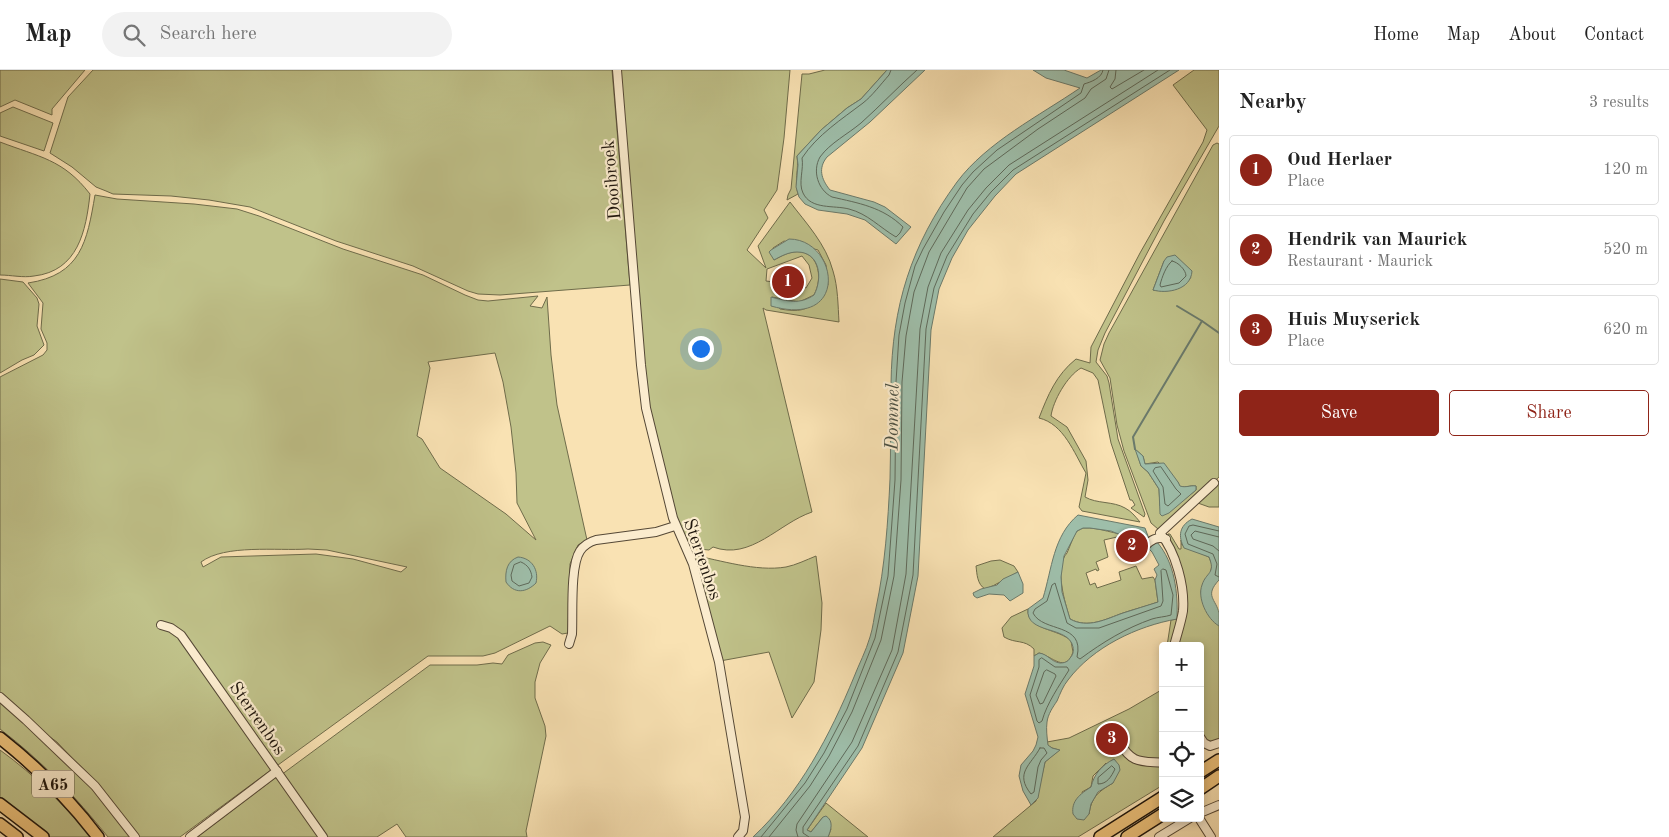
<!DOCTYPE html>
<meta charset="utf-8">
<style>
:root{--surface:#fff;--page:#f2f2f2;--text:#222;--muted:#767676;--line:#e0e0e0;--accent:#8f2418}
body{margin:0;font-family:"Old Standard TT",serif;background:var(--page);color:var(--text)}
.controls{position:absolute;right:15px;bottom:15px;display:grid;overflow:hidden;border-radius:5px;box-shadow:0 2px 8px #0003}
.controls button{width:45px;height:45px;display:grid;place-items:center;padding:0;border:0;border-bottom:1px solid var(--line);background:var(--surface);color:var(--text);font:25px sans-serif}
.you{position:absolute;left:700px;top:278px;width:18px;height:18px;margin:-12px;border:4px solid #fff;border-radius:50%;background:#1a73e8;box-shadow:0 0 0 8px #1a73e833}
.badge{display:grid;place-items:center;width:32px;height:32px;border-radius:50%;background:var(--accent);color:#fff;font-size:16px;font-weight:700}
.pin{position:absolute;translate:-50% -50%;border:2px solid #fff;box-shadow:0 1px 5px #0006}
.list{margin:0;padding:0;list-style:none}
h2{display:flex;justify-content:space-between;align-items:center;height:65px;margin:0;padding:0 20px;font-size:21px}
h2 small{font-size:16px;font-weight:400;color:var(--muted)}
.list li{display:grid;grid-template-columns:32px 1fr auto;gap:15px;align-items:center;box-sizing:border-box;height:70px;margin:0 10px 10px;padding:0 10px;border:1px solid var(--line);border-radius:5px}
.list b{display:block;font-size:19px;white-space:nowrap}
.list p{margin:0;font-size:16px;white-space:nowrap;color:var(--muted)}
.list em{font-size:16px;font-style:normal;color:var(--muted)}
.actions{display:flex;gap:10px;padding:15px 20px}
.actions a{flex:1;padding:11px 0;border:1px solid var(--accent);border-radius:5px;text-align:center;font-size:18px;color:var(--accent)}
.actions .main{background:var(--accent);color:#fff}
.icon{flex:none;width:28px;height:28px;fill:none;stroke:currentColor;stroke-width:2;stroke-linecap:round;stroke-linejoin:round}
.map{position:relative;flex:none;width:1219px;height:767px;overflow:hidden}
header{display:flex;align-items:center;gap:30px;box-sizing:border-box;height:70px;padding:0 25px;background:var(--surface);border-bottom:1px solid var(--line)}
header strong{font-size:24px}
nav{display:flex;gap:28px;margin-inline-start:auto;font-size:18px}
.search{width:350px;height:45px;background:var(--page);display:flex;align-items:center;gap:12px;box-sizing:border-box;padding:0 18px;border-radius:28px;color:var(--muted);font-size:19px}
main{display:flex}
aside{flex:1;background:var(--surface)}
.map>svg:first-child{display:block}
.green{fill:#c0c28a;stroke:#6f6c4b;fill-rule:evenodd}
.water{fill:#9ebeaa;stroke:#6b7a6b}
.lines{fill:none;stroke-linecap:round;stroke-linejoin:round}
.shore{stroke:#5e6a5b;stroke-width:1}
.stream{stroke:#6b7a6b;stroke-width:2}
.minor-casing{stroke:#554836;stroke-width:10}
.highway-casing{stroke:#1e150c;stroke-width:14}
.minor{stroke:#fbecce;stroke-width:8}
.highway{stroke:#ecc17a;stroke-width:11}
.labels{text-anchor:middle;stroke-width:4.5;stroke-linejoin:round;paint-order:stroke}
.shield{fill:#fbecce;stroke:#605646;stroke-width:1}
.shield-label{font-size:16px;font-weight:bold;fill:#1e150c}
.street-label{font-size:18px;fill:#1e150c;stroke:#fbecce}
.water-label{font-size:19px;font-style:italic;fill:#4b5043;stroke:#fbecce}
</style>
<header>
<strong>Map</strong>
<div class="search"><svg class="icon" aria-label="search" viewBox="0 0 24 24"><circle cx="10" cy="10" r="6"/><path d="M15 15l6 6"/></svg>Search here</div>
<nav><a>Home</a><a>Map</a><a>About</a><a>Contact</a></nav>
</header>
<main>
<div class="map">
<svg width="1219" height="767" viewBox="0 0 1219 767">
<rect width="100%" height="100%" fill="#f9e2b3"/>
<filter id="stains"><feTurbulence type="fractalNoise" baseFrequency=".004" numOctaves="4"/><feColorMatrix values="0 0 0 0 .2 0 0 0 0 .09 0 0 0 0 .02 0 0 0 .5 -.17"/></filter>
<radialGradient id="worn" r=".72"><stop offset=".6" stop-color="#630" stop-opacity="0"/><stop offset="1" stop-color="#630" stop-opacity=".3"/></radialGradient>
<g class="green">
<polygon points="0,0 85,0 52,39 52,45 15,30 0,37"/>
<polygon points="93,0 612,0 630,215 500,225 478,224 468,221 413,196 336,171 250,137 209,130 171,126 113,124 106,121 96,117 72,97 50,83 68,27"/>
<path d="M620 0H790L784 68 777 120 764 140 768 148 747 180 766 198 758 176 790 132C806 153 826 174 833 201 838 217 838 236 839 252L766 240 763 238 812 442C779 453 751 491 713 477L709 480 689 478 676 447 645 324ZM784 171 818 180 826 195 828 215C810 236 810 244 780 239L772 227 799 232 814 225C824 207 818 178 793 182 786 183 780 187 774 190L773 178ZM802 186 809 195 812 208 806 218 799 215 766 211 767 199Z"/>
<path d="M825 0H887L861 29 847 38 821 60 797 86C799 99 794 112 798 124L787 130 788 125 791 119 802 4H809Z"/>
<path d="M1194 0H1219V56L1164 151 1105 263 1098 280 1096 292 1107 306 1109 313 1118 369 1145 444 1144 447 1131 438 1135 435 1132 430H1130L1111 373 1098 310 1093 303 1081 298C1067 306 1053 331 1051 346L1067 357 1086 391 1088 410 1085 427C1097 434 1113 431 1125 438 1131 441 1135 446 1140 452L1082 441 1079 437 1086 403C1074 383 1064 354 1039 348 1048 325 1056 305 1076 289L1090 293 1091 277 1140 183 1203 72 1207 60 1173 15Z"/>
<polygon points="13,37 53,53 44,81 0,66 0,43"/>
<path d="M0 72C39 87 63 89 90 124 86 161 78 201 34 206 23 208 11 205 0 205Z"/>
<path d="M1217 73 1219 74V407L1161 459H1158L1151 453 1124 381 1117 355 1110 308 1100 290 1104 274 1109 263 1213 75ZM1164 191 1191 207C1182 221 1168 222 1153 220ZM1136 380 1143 386 1145 394 1158 392 1178 412 1180 417C1186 418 1190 415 1196 416V420L1186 428 1160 436 1159 419 1148 402 1141 396Z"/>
<path d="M95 125 117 129 194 134 237 139 259 146 343 179 423 205 465 225 478 230 488 231 538 226 530 236 542 238 547 227 551 285 557 335 587 470 578 475 570 494 568 563 562 564 550 556 495 583 483 586H428L278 695 193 577 168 554 158 553 159 558 166 559 177 566 271 700 180 767H138L90 707 57 672 36 657 8 629 0 624V307L43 285 47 280V273L41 259 43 233 28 213C81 205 87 172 95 125ZM495 283 503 312 511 357 516 403 517 433 536 470 506 444 440 398 422 369 417 366 430 298 428 292ZM308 479 327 480 407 497 401 502 353 489 316 484 221 487 203 497 201 492C225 474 277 481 308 479Z"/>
<polygon points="0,209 23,212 37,228 39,234 37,256 44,275 34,285 22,290 0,303"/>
<polygon points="1219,411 1219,437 1209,437 1195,432"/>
<path d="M1083 458C1100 457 1115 465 1131 465L1118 470 1117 467 1104 470 1108 487 1096 492 1099 500 1097 501 1096 499 1086 503 1090 515 1095 513 1097 518 1121 510 1119 502 1136 496 1142 509 1153 507 1155 510 1158 532C1147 536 1135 539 1123 543 1106 549 1088 559 1070 549 1065 533 1054 497 1067 483L1074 466 1077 461Z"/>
<path d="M1168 464H1170L1179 479H1181V470L1182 475 1209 487 1212 495 1210 505 1205 509 1201 521 1202 527 1219 556V670C1210 673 1206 671 1200 664V576H1176L1184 535Z"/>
<path d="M692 485C720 490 756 502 786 497 796 495 806 490 816 486L822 533 821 560 814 612 792 648 769 582 720 591Z"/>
<path d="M1000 490 1014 496 1018 502C1006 508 997 515 985 519 977 514 977 504 976 496L991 491Z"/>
<path d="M1028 539C1026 560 1060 559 1071 571L1073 582C1066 604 1052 586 1039 583L1034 586V579C1024 569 1016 574 1004 567L1002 558 1011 547Z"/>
<polygon points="1177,549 1172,576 1167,576 1171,550"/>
<polygon points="543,572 551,575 540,593 535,612 535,628 545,656 546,666 526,761 527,767 406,767 397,754 377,767 325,767 281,705 430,595 477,595 493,593 502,594 508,585 535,573"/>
<path d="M1163 619V715L1078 767H993L1036 731 1045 692 1059 680 1052 678 1047 675V672L1069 668 1129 639ZM1106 693 1113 713C1099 721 1091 727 1089 744L1082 722 1091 717 1093 706Z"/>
<path d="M0 631 79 702 131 767H108C75 726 42 691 0 659Z"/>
<path d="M0 680C36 706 63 734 91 767H49L0 728Z"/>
<polygon points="279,707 318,767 197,767 275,708"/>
<polygon points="826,733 868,767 828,767 831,759 823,747 811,762 807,760"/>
</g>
<g class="water">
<path d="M887 0H925L870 52 827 87C818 98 821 109 830 120L874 132 885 137 911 157 896 174 865 150 847 144 818 140 805 134 799 127 796 117 798 95 797 86 821 60 847 38 861 29Z"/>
<path d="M1033 0H1064L1087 8 1101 0H1179L1016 104 995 126 968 160 952 188 939 219 931 260 918 506 903 583 862 678 807 760 811 762 823 747 826 746C834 751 831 760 828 767H753C800 723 830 665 854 607 859 594 866 581 870 567 873 558 874 547 876 538 885 496 888 452 890 409 891 377 890 345 891 314 892 236 911 175 957 112 987 72 1039 46 1080 18L1046 8Z"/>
<path d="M789 169C838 169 851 259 771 236V227C787 231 800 235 814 225 823 208 820 182 797 182 789 182 781 186 774 190L769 182 771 180Z"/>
<path d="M1175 185 1192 201C1191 220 1167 224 1153 220L1164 191 1167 187Z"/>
<path d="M1135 379 1143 386 1145 394 1164 393 1178 412 1180 416C1186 418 1190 415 1196 416V420L1169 443 1162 446 1160 444 1159 419 1148 402 1141 396Z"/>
<path d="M1078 445 1145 458 1149 469 1144 474 1137 466 1121 465 1111 461 1090 458H1083L1077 461 1064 486 1061 507 1062 522 1070 549C1088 559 1106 549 1123 543 1135 539 1146 536 1158 532L1155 510 1157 505 1154 499 1159 495 1152 482 1147 477 1152 472H1157C1175 493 1178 523 1177 549 1137 556 1093 577 1068 610 1063 616 1060 624 1057 631 1053 637 1048 644 1047 652 1046 659 1047 667 1048 675L1052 678 1060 680 1045 692 1038 728 1031 735 1023 721 1019 706 1021 695 1033 681 1036 675 1038 667 1025 624 1034 596V586L1039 583C1048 584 1051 592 1060 593 1064 593 1068 592 1070 588 1073 585 1074 581 1073 577 1069 555 1025 565 1028 539L1043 528C1052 499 1053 466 1078 445Z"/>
<path d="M1192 449 1219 457V510C1204 526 1216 529 1219 543 1219 547 1219 552 1219 556 1207 549 1197 528 1202 515 1206 502 1216 504 1209 487L1184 478C1178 466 1179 456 1192 449Z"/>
<path d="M518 487C532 488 539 500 536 513 526 523 514 524 506 512 505 501 507 491 518 487Z"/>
<polygon points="1018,502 1023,514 1023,523 1010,531 1004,525 989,524 977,528 974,526 973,523 981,519 997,515 1003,509"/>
<path d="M1114 689 1119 695 1120 700 1113 713 1098 722 1091 734 1089 744 1084 750 1077 749 1073 744C1071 731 1080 724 1091 717 1094 704 1102 695 1114 689Z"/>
</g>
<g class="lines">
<g class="shore">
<path d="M891 0 889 5C881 14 872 26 863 33 842 49 817 65 802 88 804 99 798 113 803 123 811 140 834 135 849 139 868 144 879 157 896 167L900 163 903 157C883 137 858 133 832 127 818 120 812 101 820 87 830 73 848 64 861 53 880 36 898 17 917 0"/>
<polyline points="1116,0 1115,9 1110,17 1112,19 1144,0"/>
<path d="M1172 191C1178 192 1186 200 1186 206L1179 213 1161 217 1160 215C1162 207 1166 196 1172 191Z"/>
<polygon points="1161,397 1176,419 1181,424 1168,436 1165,434 1163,417 1153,401 1155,398"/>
<polyline points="1219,461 1193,455 1189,456 1185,464 1188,474 1213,484 1217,494 1215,505 1219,507"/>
<polyline points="1219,467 1195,461 1191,465 1193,469 1213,476 1219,481"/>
<path d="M521 492C528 495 531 500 532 507L529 513 519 516 512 511 511 505 514 495Z"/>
<path d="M1163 499 1166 500 1173 525 1171 545C1165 547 1158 547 1152 549 1126 558 1103 572 1080 589L1077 587C1085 552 1043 563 1033 543L1035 539 1047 531 1052 515 1055 513 1067 553 1076 558H1099L1161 536 1163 531 1161 501Z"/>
<path d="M1042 588 1055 597H1067L1069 600C1059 616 1047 633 1042 651L1039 653 1037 651 1030 625 1039 597V590Z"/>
<polygon points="1047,600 1055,604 1056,606 1043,633 1040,634 1036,625 1044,602"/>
<path d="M1040 678H1044L1047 683 1041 690 1038 697 1034 722 1031 724C1014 703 1031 695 1040 678Z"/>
<path d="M1112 696 1115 699C1111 707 1107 714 1098 714V708Z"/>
<path d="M761 767 805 713 824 683 847 639 875 568 888 506 895 410 896 312 899 265 905 233 915 196 923 179 944 142 962 115 973 102 997 80 1081 23 1084 14C1091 12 1102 8 1103 0"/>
<polyline points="769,767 810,716 829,686 852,642 881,570 894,506 901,410 902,312 906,266 914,222 929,182 967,118 984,99 1038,59 1085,28 1091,19 1106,9 1109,0"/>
<polyline points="798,767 796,760 797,754 852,672 892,580 906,504 920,259 928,217 941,183 968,140 986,118 1009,95 1158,0"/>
<polyline points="809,767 803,763 803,757 858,676 898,582 913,505 926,259 934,218 947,186 973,144 991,122 1013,100 1170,0"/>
</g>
<g class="stream">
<polyline points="1177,236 1202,251"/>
<polyline points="1135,379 1133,367 1202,251 1219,263"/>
</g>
<g class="minor-casing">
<g id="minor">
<polyline points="617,0 641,295 646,338 673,448 693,494 719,592 745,747 743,761 738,767"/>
<path d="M1145 476C1151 470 1157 466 1166 469"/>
<polyline points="161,555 171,558 181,565 323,767"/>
<path d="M569 574 572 564C573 544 570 496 580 481 584 475 589 472 596 470L656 462 675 456"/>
<path d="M1174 576C1177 564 1181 553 1183 541 1185 517 1176 482 1160 463L1214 413"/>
<polyline points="0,627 26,650 95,716 135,767"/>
<polyline points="1200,667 1204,673 1210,676 1219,673"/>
<path d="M1120 673C1132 694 1141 691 1163 693"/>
<polyline points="1200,743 1219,735"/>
<polyline points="1199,748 1211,767"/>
<polyline points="190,767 277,701"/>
<polyline points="1159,767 1190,748"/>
</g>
</g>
<g class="highway-casing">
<g id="highway">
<path d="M0 668C38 698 69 729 98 767"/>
<polyline points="1200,702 1219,690"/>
<polyline points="1200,719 1219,706"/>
<polyline points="0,734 43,767"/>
<polyline points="0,754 17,767"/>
<polyline points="1100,767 1163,727"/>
<polyline points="1127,767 1163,744"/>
</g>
</g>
<use href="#minor" class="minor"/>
<use href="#highway" class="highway"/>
</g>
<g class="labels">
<rect class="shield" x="32" y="700.5" width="42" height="27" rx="4"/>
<g class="shield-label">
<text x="53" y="720">A65</text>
</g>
<g class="street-label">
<text transform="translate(611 110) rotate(-95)" y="6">Dooibroek</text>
<text transform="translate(703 489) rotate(71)" y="6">Sterrenbos</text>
<text transform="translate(258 648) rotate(55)" y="6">Sterrenbos</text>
</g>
<g class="water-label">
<text transform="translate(891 347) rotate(-89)" y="7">Dommel</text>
</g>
</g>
<rect width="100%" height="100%" filter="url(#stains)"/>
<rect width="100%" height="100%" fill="url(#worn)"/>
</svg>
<div class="controls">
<button>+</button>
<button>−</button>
<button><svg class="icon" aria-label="locate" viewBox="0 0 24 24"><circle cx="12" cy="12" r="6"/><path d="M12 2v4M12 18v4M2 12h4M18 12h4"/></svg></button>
<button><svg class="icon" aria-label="layers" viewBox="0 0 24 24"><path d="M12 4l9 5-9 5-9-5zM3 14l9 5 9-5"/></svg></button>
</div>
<div class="you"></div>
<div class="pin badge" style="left:788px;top:212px">1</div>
<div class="pin badge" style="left:1132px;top:476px">2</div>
<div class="pin badge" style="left:1112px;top:669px">3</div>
</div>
<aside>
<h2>Nearby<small>3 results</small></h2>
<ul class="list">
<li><span class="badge">1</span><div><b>Oud Herlaer</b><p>Place</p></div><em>120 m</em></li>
<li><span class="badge">2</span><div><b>Hendrik van Maurick</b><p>Restaurant · Maurick</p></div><em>520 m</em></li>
<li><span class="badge">3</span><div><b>Huis Muyserick</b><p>Place</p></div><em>620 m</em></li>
</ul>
<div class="actions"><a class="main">Save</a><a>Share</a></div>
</aside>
</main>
